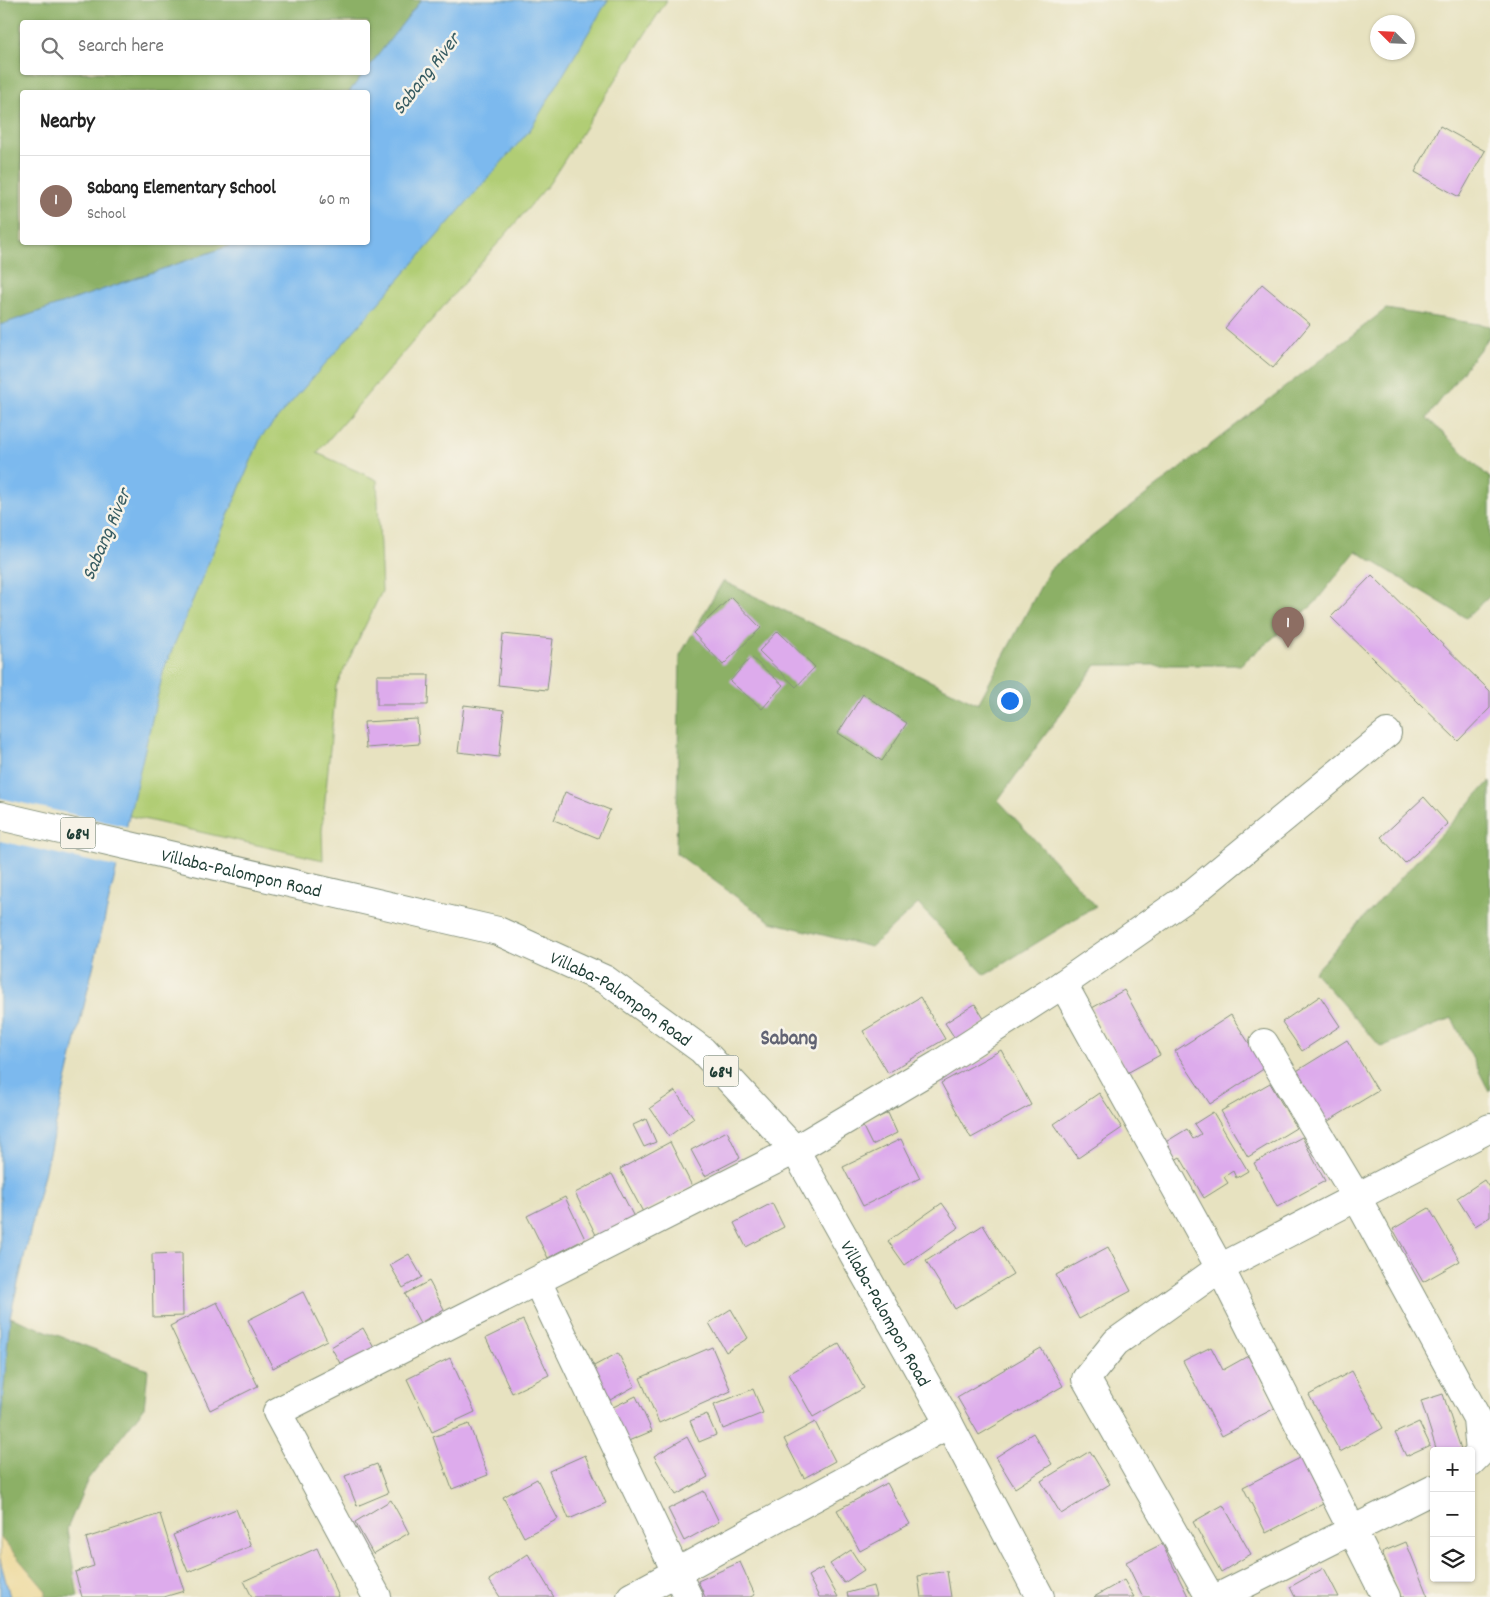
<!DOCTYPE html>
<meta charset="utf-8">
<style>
:root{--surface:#fff;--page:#f6f6f6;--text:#222;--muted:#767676;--line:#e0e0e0;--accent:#7c3aed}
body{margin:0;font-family:Dekko,sans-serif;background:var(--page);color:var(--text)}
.controls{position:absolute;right:15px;bottom:15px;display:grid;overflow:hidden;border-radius:5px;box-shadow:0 1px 4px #0004}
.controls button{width:45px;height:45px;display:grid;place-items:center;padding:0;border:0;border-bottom:1px solid var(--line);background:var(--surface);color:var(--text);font:25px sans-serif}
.compass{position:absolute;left:1370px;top:15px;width:45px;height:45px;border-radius:50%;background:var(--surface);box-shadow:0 1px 4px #0004;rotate:294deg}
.you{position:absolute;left:1009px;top:700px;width:18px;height:18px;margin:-12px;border:4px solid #fff;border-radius:50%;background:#1a73e8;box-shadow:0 0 0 8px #1a73e833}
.badge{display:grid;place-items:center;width:32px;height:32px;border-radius:50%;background:var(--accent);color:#fff;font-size:16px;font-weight:700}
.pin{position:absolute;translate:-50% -41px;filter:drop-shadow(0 1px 2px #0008)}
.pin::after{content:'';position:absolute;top:26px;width:18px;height:15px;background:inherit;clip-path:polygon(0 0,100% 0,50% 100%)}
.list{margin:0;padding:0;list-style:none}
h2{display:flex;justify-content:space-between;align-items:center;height:65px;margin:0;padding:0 20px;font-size:21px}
h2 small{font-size:16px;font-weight:400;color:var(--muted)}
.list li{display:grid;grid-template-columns:32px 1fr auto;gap:15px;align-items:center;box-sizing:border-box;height:90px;padding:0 20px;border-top:1px solid var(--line)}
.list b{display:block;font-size:19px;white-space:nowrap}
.list p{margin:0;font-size:16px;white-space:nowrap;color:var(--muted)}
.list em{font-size:16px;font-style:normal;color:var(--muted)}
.icon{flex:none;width:28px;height:28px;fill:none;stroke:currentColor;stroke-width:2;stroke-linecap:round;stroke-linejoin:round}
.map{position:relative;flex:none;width:1490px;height:1597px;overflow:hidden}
.search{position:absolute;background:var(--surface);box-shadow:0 1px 4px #0004;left:20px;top:20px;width:350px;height:55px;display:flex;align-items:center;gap:12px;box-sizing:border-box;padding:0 18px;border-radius:5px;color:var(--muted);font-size:19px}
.panel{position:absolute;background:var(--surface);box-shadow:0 1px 4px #0004;left:20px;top:90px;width:350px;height:155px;border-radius:5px}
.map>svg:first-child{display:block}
.green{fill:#b1cd74;stroke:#688554}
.forest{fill:#8cb066;stroke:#56764d}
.sand{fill:#eeda9e;stroke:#868c69}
.water{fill:#7bb9ee;stroke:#4d7b91}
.pier{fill:#e7e2c0}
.building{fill:#ddabec}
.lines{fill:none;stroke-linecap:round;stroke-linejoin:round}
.minor-casing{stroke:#83907a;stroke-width:30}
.major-casing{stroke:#83907a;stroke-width:30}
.minor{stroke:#fff;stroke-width:28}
.major{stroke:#fff;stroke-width:28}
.labels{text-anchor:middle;stroke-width:5;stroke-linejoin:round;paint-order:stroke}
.shield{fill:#f7f3e8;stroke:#60746a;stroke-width:1}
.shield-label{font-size:18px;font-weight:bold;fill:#1f3d34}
.street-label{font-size:19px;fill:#1f3d34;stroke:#f7f3e8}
.water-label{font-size:20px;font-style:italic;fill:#365c62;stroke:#f7f3e8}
.quarter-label{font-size:21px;font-weight:bold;fill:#626474;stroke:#f7f3e8}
</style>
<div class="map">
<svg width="1490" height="1597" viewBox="0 0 1490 1597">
<rect width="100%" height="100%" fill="#f7f3e8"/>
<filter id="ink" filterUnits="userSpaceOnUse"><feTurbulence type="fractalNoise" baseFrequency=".02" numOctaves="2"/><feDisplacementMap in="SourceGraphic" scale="10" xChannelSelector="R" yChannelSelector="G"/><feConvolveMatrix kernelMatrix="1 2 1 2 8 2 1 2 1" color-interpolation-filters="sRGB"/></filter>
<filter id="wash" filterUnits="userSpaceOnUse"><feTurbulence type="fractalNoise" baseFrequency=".0096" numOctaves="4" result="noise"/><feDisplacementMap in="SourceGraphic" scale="20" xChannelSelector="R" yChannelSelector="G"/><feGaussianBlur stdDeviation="1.12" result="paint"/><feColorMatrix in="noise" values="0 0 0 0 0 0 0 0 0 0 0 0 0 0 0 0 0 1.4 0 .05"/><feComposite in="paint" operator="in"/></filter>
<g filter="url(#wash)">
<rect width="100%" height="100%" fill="#e7e2c0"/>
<polygon class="green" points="538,0 667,0 549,184 317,453 377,480 382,591 336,686 322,831 323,860 130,816 46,800 120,557 485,111"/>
<g class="forest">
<polygon points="0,0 421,0 368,68 368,22 22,22 22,72 364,73 349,92 22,92 22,242 232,243 229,246 0,325"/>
<polygon points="1386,309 1490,326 1490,336 1427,418 1490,478 1490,596 1466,618 1356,551 1314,604 1240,665 1096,665 998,800 1096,906 985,975 918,904 871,947 771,922 676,853 680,655 723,581 978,704 1050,569"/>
<polygon points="1490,781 1490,1090 1489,1091 1452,1018 1381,1047 1314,972"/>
<polygon points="10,1317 148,1370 144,1408 88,1479 67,1529 78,1597 46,1597 45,1590 0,1537 0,1429"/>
</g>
<polygon class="sand" points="0,1537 46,1591 46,1597 10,1597 0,1560"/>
<g class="water">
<polygon points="421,0 608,0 530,130 261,437 164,669 10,1317 0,1429 0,325 229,246 232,243 368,242 368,92 349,92 364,73 368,72 368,68"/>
<polygon points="0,1560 10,1597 0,1597"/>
</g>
<polygon class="pier" points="0,798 129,827 120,868 0,841"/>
<g id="blocks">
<g class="building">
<polygon points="1440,126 1485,151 1459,197 1415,172"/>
<polygon points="1262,284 1310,324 1273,368 1225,328"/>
<polygon points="1372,575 1490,691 1490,708 1458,741 1331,617"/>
<polygon points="731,597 761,628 723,665 693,633"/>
<polygon points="778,631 815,667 796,687 759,651"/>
<polygon points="503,634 553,639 547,690 498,685"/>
<polygon points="751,657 783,685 762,709 730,681"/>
<polygon points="377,675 429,675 428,705 377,705"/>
<polygon points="863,694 907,723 882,761 838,733"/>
<polygon points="464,705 504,710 499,757 458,752"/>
<polygon points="417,719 419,744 366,748 364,722"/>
<polygon points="565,792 610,810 598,838 554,820"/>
<polygon points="1424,797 1448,824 1405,863 1381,837"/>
<polygon points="1124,990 1160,1055 1127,1073 1092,1008"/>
<polygon points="1320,996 1340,1026 1302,1051 1282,1022"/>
<polygon points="920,997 945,1039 888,1073 863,1031"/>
<polygon points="975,1004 986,1022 956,1040 945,1023"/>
<polygon points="1231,1015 1265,1068 1210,1104 1175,1051"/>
<polygon points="1347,1040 1378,1091 1325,1123 1295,1072"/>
<polygon points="1001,1050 1031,1105 971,1138 941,1083"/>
<polygon points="1270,1083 1296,1128 1248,1157 1221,1111"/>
<polygon points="675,1091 694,1118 669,1136 650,1108"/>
<polygon points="1099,1093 1122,1128 1078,1158 1054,1124"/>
<polygon points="1213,1112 1248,1171 1236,1178 1233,1171 1224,1177 1228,1183 1204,1198 1180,1157 1175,1160 1164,1143 1187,1129 1193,1139 1201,1134 1194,1124"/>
<polygon points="888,1113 897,1133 872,1145 862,1125"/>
<polygon points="646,1119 656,1142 644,1147 633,1125"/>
<polygon points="727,1131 740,1158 705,1176 691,1150"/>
<polygon points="1302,1137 1325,1181 1277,1207 1254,1163"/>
<polygon points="901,1139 920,1178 863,1206 843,1167"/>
<polygon points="670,1142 692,1186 643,1212 620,1169"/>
<polygon points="612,1174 635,1219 598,1239 575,1193"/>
<polygon points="1484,1180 1490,1189 1490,1217 1475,1226 1457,1198"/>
<polygon points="565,1197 585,1239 548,1258 527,1216"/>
<polygon points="772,1203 784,1227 746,1247 734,1223"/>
<polygon points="942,1203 959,1227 905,1265 888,1241"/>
<polygon points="1429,1208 1460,1261 1423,1282 1393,1229"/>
<polygon points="983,1225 1013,1274 955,1309 926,1261"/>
<polygon points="1108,1247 1131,1291 1079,1319 1056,1275"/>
<polygon points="182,1253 183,1316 153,1317 152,1254"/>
<polygon points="409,1254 422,1277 403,1288 390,1265"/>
<polygon points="429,1281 444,1309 420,1323 405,1294"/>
<polygon points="303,1292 327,1340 273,1368 248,1320"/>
<polygon points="217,1302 258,1386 210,1410 170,1326"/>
<polygon points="731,1309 748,1338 726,1352 709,1323"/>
<polygon points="523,1320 549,1375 512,1393 486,1338"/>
<polygon points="363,1328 374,1348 342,1367 331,1347"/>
<polygon points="839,1344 864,1388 813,1417 789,1374"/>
<polygon points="712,1347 731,1391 659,1423 640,1378"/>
<polygon points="1211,1347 1223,1370 1248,1356 1275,1408 1222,1436 1183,1361"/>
<polygon points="1041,1348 1063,1386 979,1435 957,1397"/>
<polygon points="618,1353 635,1386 610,1400 592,1367"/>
<polygon points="450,1358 475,1412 432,1432 407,1379"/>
<polygon points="1352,1371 1383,1428 1340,1452 1309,1395"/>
<polygon points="753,1389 763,1413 723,1429 714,1405"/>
<polygon points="1443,1394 1461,1449 1457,1451 1437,1451 1421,1401"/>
<polygon points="636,1396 652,1431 626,1442 611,1408"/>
<polygon points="707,1414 716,1435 699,1442 690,1421"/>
<polygon points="815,1422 835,1461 804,1478 784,1439"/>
<polygon points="1419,1422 1430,1445 1406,1456 1395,1433"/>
<polygon points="469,1424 488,1475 452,1489 433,1437"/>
<polygon points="1033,1433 1052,1464 1015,1488 996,1457"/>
<polygon points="687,1437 708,1477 676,1495 654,1456"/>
<polygon points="1090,1451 1110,1484 1061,1514 1041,1481"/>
<polygon points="585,1455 606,1503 569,1519 549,1471"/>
<polygon points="1300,1458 1323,1504 1266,1533 1243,1487"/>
<polygon points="377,1464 388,1493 357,1506 345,1476"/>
<polygon points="537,1479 558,1519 524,1537 503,1497"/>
<polygon points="887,1483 910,1524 860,1551 837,1510"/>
<polygon points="704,1491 719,1522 684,1541 668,1509"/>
<polygon points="391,1500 409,1533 373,1554 355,1522"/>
<polygon points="1223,1505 1251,1554 1221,1572 1193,1522"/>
<polygon points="236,1509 251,1546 188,1572 173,1535"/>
<polygon points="160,1514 184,1591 164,1597 82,1597 75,1572 94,1566 86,1538"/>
<polygon points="1406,1542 1428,1597 1401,1597 1382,1552"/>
<polygon points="1162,1544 1188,1596 1187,1597 1143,1597 1126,1562"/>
<polygon points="317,1548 339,1597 252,1597 244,1581"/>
<polygon points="851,1550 864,1570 844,1583 830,1564"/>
<polygon points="528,1554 554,1597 500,1597 489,1580"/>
<polygon points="740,1562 755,1595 750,1597 705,1597 698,1581"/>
<polygon points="822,1568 838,1597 819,1597 808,1576"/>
<polygon points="1324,1568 1339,1597 1295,1597 1290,1587"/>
<polygon points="947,1571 951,1597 921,1597 918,1576"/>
<polygon points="1124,1580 1134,1597 1094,1597"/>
<polygon points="873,1586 876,1597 848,1597 847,1593"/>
</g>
</g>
</g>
<g filter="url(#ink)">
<use href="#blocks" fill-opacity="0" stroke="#83907a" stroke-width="1"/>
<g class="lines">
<g class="minor-casing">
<g id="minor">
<polyline points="1063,984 1220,1268 1386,1597"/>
<polyline points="1264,1043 1357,1198 1477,1418 1480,1453 1471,1462"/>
<polyline points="537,1281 688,1597"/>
<polyline points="377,1597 277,1412 795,1150 938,1065 1063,984 1189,896 1387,733"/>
<polyline points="631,1597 949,1424"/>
<polyline points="1210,1597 1086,1379 1116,1342 1220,1268 1490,1128"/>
<polyline points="1219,1597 1434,1489"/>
</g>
</g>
<g class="major-casing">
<g id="major">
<path id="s1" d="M0 816 498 931 606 980 702 1050 795 1150 949 1424 1040 1597"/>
</g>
</g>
<use href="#minor" class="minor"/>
<use href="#major" class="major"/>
</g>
</g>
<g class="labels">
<g class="shield">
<rect x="60.5" y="817.5" width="35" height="31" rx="4"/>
<rect x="703.5" y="1055.5" width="35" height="31" rx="4"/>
</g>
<g class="shield-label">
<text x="78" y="839">684</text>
<text x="721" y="1077">684</text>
</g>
<g class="street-label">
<text dy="7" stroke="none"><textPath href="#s1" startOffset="248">Villaba-Palompon Road</textPath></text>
<text dy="7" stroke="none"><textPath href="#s1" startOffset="652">Villaba-Palompon Road</textPath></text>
<text dy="7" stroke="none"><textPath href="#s1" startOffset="1072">Villaba-Palompon Road</textPath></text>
</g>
<g class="water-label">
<text transform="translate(425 73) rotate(-52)" y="7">Sabang River</text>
<text transform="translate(105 534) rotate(-67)" y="7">Sabang River</text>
</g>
<g class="quarter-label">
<text x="789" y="1044">Sabang</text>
</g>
</g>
</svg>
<div class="controls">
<button>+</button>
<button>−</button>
<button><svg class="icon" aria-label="layers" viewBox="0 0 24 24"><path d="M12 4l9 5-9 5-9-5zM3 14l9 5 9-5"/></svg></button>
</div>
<svg class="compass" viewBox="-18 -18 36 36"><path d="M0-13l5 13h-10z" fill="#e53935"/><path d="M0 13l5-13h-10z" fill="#767676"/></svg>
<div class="you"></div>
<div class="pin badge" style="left:1288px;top:648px;background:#8d6e63">1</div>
<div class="search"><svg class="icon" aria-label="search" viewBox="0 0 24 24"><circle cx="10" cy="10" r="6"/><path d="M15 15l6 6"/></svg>Search here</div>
<section class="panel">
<h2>Nearby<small></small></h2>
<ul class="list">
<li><span class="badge" style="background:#8d6e63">1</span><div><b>Sabang Elementary School</b><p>School</p></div><em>60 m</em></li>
</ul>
</section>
</div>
